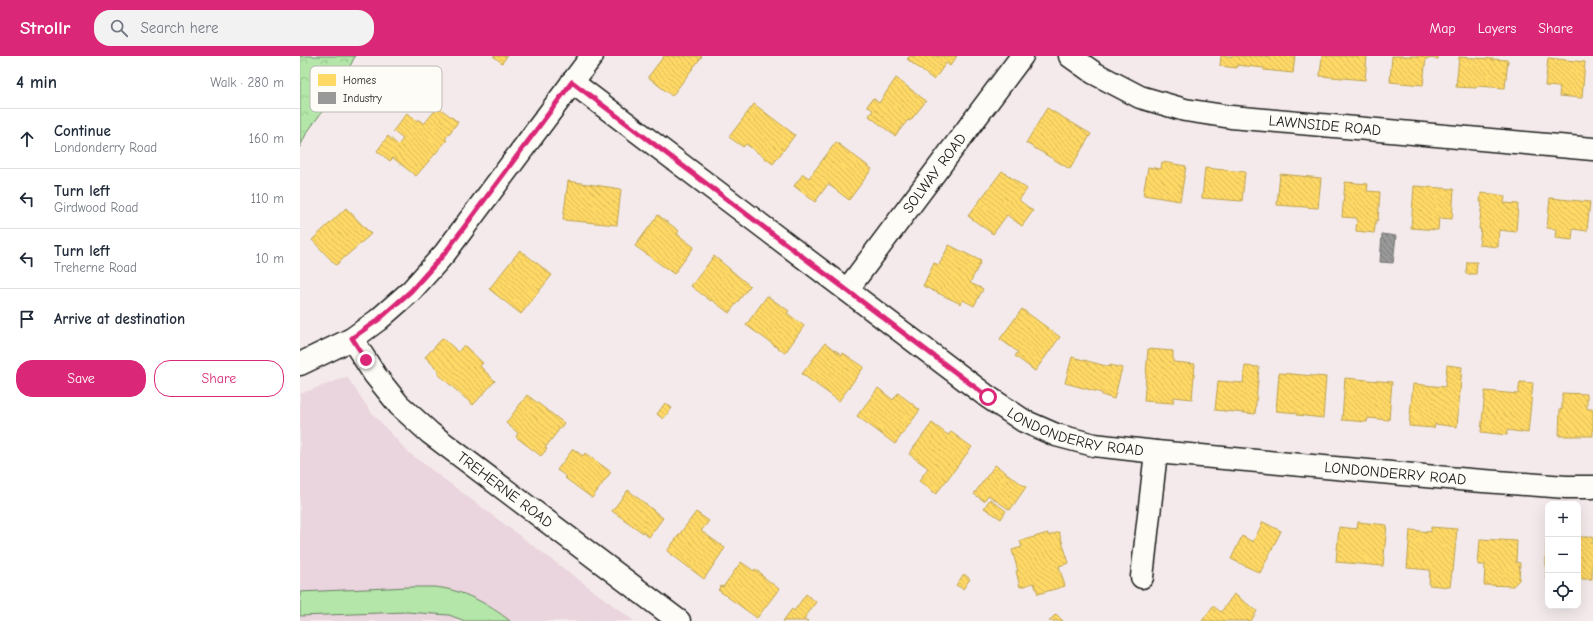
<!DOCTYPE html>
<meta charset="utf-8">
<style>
:root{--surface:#fff;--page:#f2f2f3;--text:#1f2937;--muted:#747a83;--line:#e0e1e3;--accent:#db2777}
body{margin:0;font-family:"Comic Neue",sans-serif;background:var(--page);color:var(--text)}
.controls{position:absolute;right:12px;bottom:12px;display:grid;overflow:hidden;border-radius:8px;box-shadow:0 4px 16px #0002}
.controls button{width:36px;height:36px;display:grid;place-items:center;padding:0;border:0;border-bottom:1px solid var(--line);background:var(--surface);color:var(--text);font:20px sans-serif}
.stop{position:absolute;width:12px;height:12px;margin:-9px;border:3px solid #db2777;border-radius:50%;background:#fff}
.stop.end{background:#db2777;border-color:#fff;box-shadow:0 1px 4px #0008}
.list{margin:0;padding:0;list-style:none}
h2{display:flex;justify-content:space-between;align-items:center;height:52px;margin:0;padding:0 16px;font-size:17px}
h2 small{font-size:13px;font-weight:400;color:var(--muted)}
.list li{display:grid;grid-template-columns:26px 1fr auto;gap:12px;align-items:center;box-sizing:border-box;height:60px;padding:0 16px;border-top:1px solid var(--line)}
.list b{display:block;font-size:15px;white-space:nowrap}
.list p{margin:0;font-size:13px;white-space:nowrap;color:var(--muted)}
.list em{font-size:13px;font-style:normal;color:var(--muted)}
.actions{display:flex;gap:8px;padding:12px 16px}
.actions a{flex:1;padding:9px 0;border:1px solid var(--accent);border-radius:16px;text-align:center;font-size:14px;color:var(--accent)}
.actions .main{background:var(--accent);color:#fff}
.icon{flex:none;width:22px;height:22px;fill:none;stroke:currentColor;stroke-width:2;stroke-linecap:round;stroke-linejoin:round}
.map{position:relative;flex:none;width:1293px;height:565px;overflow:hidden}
header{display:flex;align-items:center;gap:24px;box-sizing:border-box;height:56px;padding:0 20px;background:var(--accent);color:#fff}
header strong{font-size:19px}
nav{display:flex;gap:22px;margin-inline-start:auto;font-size:14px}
.search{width:280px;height:36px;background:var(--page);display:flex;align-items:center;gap:10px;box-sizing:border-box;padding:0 14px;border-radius:16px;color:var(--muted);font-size:15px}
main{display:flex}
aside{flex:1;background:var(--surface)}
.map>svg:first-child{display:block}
.built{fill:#ead4dd}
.forest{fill:url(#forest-crowns);stroke:#688162}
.pitch{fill:#b3e6a8;stroke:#688162}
.homes{fill:url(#homes-back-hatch);stroke:#bba050}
.industry{fill:url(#industry-back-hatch);stroke:#747474}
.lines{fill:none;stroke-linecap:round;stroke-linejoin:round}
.minor-casing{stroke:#1c1c1c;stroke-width:25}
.minor{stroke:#fdfcf7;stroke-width:22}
.route{stroke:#db2777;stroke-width:5}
.labels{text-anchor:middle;stroke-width:4;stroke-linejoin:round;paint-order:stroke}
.street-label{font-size:15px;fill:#1c1c1c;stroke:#fdfcf7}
.key{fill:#fdfcf7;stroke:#bab9b5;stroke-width:1}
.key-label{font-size:11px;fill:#1c1c1c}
</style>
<header>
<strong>Strollr</strong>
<div class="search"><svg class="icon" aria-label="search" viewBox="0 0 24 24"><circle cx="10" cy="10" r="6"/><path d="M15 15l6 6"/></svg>Search here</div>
<nav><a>Map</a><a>Layers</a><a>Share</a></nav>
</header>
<main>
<aside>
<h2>4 min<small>Walk · 280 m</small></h2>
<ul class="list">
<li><svg class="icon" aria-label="ahead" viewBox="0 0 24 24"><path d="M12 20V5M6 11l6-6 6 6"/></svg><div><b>Continue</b><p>Londonderry Road</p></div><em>160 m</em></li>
<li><svg class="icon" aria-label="left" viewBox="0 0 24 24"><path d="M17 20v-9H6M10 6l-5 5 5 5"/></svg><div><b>Turn left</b><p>Girdwood Road</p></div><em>110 m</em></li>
<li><svg class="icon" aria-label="left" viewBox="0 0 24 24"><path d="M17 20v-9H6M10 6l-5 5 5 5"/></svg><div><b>Turn left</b><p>Treherne Road</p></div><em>10 m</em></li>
<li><svg class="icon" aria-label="arrive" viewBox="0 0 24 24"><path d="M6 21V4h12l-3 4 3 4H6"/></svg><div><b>Arrive at destination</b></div></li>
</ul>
<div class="actions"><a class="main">Save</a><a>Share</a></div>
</aside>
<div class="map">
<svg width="1293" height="565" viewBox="0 0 1293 565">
<defs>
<pattern id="forest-crowns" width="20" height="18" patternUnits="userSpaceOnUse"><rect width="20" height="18" fill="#b3e6a8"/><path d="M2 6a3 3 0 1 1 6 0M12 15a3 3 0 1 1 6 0" fill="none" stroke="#99c590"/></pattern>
<pattern id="homes-back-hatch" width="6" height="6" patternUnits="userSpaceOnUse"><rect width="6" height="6" fill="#ffd966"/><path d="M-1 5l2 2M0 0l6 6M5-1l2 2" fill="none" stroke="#daba58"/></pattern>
<pattern id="industry-back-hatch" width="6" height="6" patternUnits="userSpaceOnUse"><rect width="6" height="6" fill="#999"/><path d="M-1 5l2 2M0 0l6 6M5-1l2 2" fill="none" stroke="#7c7c7c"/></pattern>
</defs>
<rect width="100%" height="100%" fill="#f4eaeb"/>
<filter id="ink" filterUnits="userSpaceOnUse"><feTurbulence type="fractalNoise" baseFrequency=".025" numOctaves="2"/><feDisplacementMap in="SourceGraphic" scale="8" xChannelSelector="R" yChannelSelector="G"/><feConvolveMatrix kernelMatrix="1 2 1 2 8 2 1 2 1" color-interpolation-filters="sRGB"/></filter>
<g filter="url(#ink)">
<polygon class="built" points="47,321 71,356 109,397 334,565 0,565 0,338"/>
<polygon class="forest" points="0,0 55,0 41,29 6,78 0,91"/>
<path class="pitch" d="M109 531C118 531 126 531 134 531 161 533 189 548 210 565H165L149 559 106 556 0 560V536Z"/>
<g class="homes">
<polygon points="193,0 207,0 202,7"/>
<polygon points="364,0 402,0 372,40 348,21"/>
<polygon points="610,0 657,0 650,10 646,7 634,24 607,3"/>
<polygon points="921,0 995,0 993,17 964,14 964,12 937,9 937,12 920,10"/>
<polygon points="1022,0 1067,0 1065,24 1020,20"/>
<polygon points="1092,0 1138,0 1138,3 1126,2 1123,29 1090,26"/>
<polygon points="1159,1 1208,4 1205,32 1177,30 1176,32 1156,31"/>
<polygon points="1248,2 1285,6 1282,42 1259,40 1260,31 1245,30"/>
<polygon points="596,22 626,45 610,65 608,64 595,80 569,60 573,54 567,50 573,42 579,47"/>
<polygon points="454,48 495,79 473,108 446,88 443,91 429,81"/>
<polygon points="138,51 158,66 145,83 147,84 116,120 93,102 90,105 77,95 88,80 98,89 103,83 93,75 107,57 117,65 118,63 124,68"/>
<polygon points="747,52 791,78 770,113 726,87"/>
<polygon points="536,86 572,113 549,144 528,128 515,146 494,130 503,118 509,122"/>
<polygon points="862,106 886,110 880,145 843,139 848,111 861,113"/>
<polygon points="905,112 945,116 942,145 902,142"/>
<polygon points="702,115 727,133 719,144 733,155 722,170 707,159 693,178 668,160"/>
<polygon points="980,118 1021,122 1018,152 977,149"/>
<polygon points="268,125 321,133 317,169 263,164"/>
<polygon points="1045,126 1068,128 1067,135 1080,136 1078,164 1076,165 1074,177 1056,175 1057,162 1042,161"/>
<polygon points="1114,130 1154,133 1152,163 1139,162 1138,174 1111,172"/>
<polygon points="1181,137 1205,140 1204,147 1218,148 1216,176 1199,174 1198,191 1179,189 1181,173 1179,173 1182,146 1180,146"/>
<polygon points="1250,142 1290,146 1287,175 1273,173 1272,184 1255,182 1256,173 1247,172"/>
<polygon points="46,152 71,178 36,209 12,184"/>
<polygon points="358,159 379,175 377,178 394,191 374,218 335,190"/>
<polygon points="649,189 681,205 670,227 683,233 674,250 663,244 661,248 623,230 634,207 639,209"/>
<polygon points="220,194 252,219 221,258 189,233"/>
<polygon points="414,200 450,230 429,257 412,244 411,245 391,230"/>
<polygon points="1167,206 1177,206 1176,218 1166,218"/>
<polygon points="467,240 489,255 487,257 504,270 485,297 446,269"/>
<polygon points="722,253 760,281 735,315 715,300 718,296 700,283"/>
<polygon points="143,282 158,296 164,289 183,307 180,310 195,325 173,349 137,317 139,315 125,301"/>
<polygon points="525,287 542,299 543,297 564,311 539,345 502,318"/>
<polygon points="848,293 873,295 873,306 895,308 892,343 874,341 873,347 844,345"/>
<polygon points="772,301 810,311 810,309 822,312 814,343 802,339 802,337 765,327"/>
<polygon points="1147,309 1162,311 1157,371 1135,368 1134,372 1109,370 1113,328 1145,331"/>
<polygon points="945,310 959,311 955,358 915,354 918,325 943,327"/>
<polygon points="979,317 1026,321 1023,362 997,359 997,357 976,355"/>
<polygon points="1045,322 1092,326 1089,364 1068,362 1067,366 1042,364"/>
<polygon points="1220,326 1233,327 1228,377 1207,374 1207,379 1181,376 1185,335 1218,338"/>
<polygon points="578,332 593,344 598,337 620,354 595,388 557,360"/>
<polygon points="1262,337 1287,338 1287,353 1293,353 1293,380 1259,380 1260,353 1262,354"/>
<polygon points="227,339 264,367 245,392 247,393 241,400 216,381 218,377 206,367"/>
<polygon points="365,347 372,352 363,363 357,358"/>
<polygon points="632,367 648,379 651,376 672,391 636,438 619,425 628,412 609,398"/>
<polygon points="273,393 283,400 285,397 311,416 292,442 265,422 267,421 257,414"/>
<polygon points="695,409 726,431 710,454 688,439 684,445 674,438"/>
<polygon points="328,434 363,462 349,481 312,455"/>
<polygon points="690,443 706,455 701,463 684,452"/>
<polygon points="396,456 409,465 401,475 425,492 404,523 367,495"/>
<polygon points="963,466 981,475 960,517 931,503 942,480 953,486"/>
<polygon points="1058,466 1087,469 1083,510 1036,506 1039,471 1057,473"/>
<polygon points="1131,471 1157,473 1153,515 1152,515 1150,531 1129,529 1130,514 1107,512 1110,474 1131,476"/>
<polygon points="759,476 769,507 759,510 765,530 738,538 734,527 720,531 716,515 718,515 712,494 722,491 720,485 748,477 748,480"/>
<polygon points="1278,481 1293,481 1292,523 1278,523"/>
<polygon points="1180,483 1217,485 1216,506 1220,507 1219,524 1213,530 1184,529 1185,509 1178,509"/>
<rect x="1246" y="485" width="2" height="37"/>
<polygon points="441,506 454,515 455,513 462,518 461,519 479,533 457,562 418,534 421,530 423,531"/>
<polygon points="664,518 670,523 663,533 656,529"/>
<polygon points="506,538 516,546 504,563 508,565 483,565 492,553 494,555"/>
<polygon points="934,538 957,555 951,565 902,565 913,550 921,556"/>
<polygon points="756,558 763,565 749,565"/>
</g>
<polygon class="industry" points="1082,178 1096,180 1093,207 1080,206"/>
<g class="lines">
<g class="minor-casing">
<g id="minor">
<path id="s1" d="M770 0 794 17 840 41 885 54 931 61 1293 93"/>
<path id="s2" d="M272 26 688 341 724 365 756 379 794 389 856 396 1170 424 1266 431H1293"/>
<path id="s3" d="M547 234 722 0"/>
<path id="s4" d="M52 283 75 319 99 349 130 377 379 565"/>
<polyline points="0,308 52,283 78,264 111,235 145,197 292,0"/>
<polyline points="842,521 856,396"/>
</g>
</g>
<use href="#minor" class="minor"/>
</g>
</g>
<g class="lines" filter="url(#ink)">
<polyline class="route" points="66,304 52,282 78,264 111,235 145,197 272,26 688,341"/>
</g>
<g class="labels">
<g class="street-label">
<text dy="5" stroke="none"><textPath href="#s1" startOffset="269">LAWNSIDE ROAD</textPath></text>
<text dy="5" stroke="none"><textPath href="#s3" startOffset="146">SOLWAY ROAD</textPath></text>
<text dy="5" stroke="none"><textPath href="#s2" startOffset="618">LONDONDERRY ROAD</textPath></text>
<text dy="5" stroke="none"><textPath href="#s2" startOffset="942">LONDONDERRY ROAD</textPath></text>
<text dy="5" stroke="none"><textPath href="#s4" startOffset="217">TREHERNE ROAD</textPath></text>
</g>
</g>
<rect x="10" y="10" width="132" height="46" rx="6" class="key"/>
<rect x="18" y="18" width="18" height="12" fill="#ffd966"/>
<rect x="18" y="36" width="18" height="12" fill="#999"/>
<g class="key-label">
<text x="43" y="28">Homes</text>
<text x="43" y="46">Industry</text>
</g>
</svg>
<div class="controls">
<button>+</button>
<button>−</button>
<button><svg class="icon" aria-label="locate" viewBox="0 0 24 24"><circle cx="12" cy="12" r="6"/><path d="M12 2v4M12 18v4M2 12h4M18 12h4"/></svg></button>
</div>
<div class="stop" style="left:688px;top:341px"></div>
<div class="stop end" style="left:66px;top:304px"></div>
</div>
</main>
